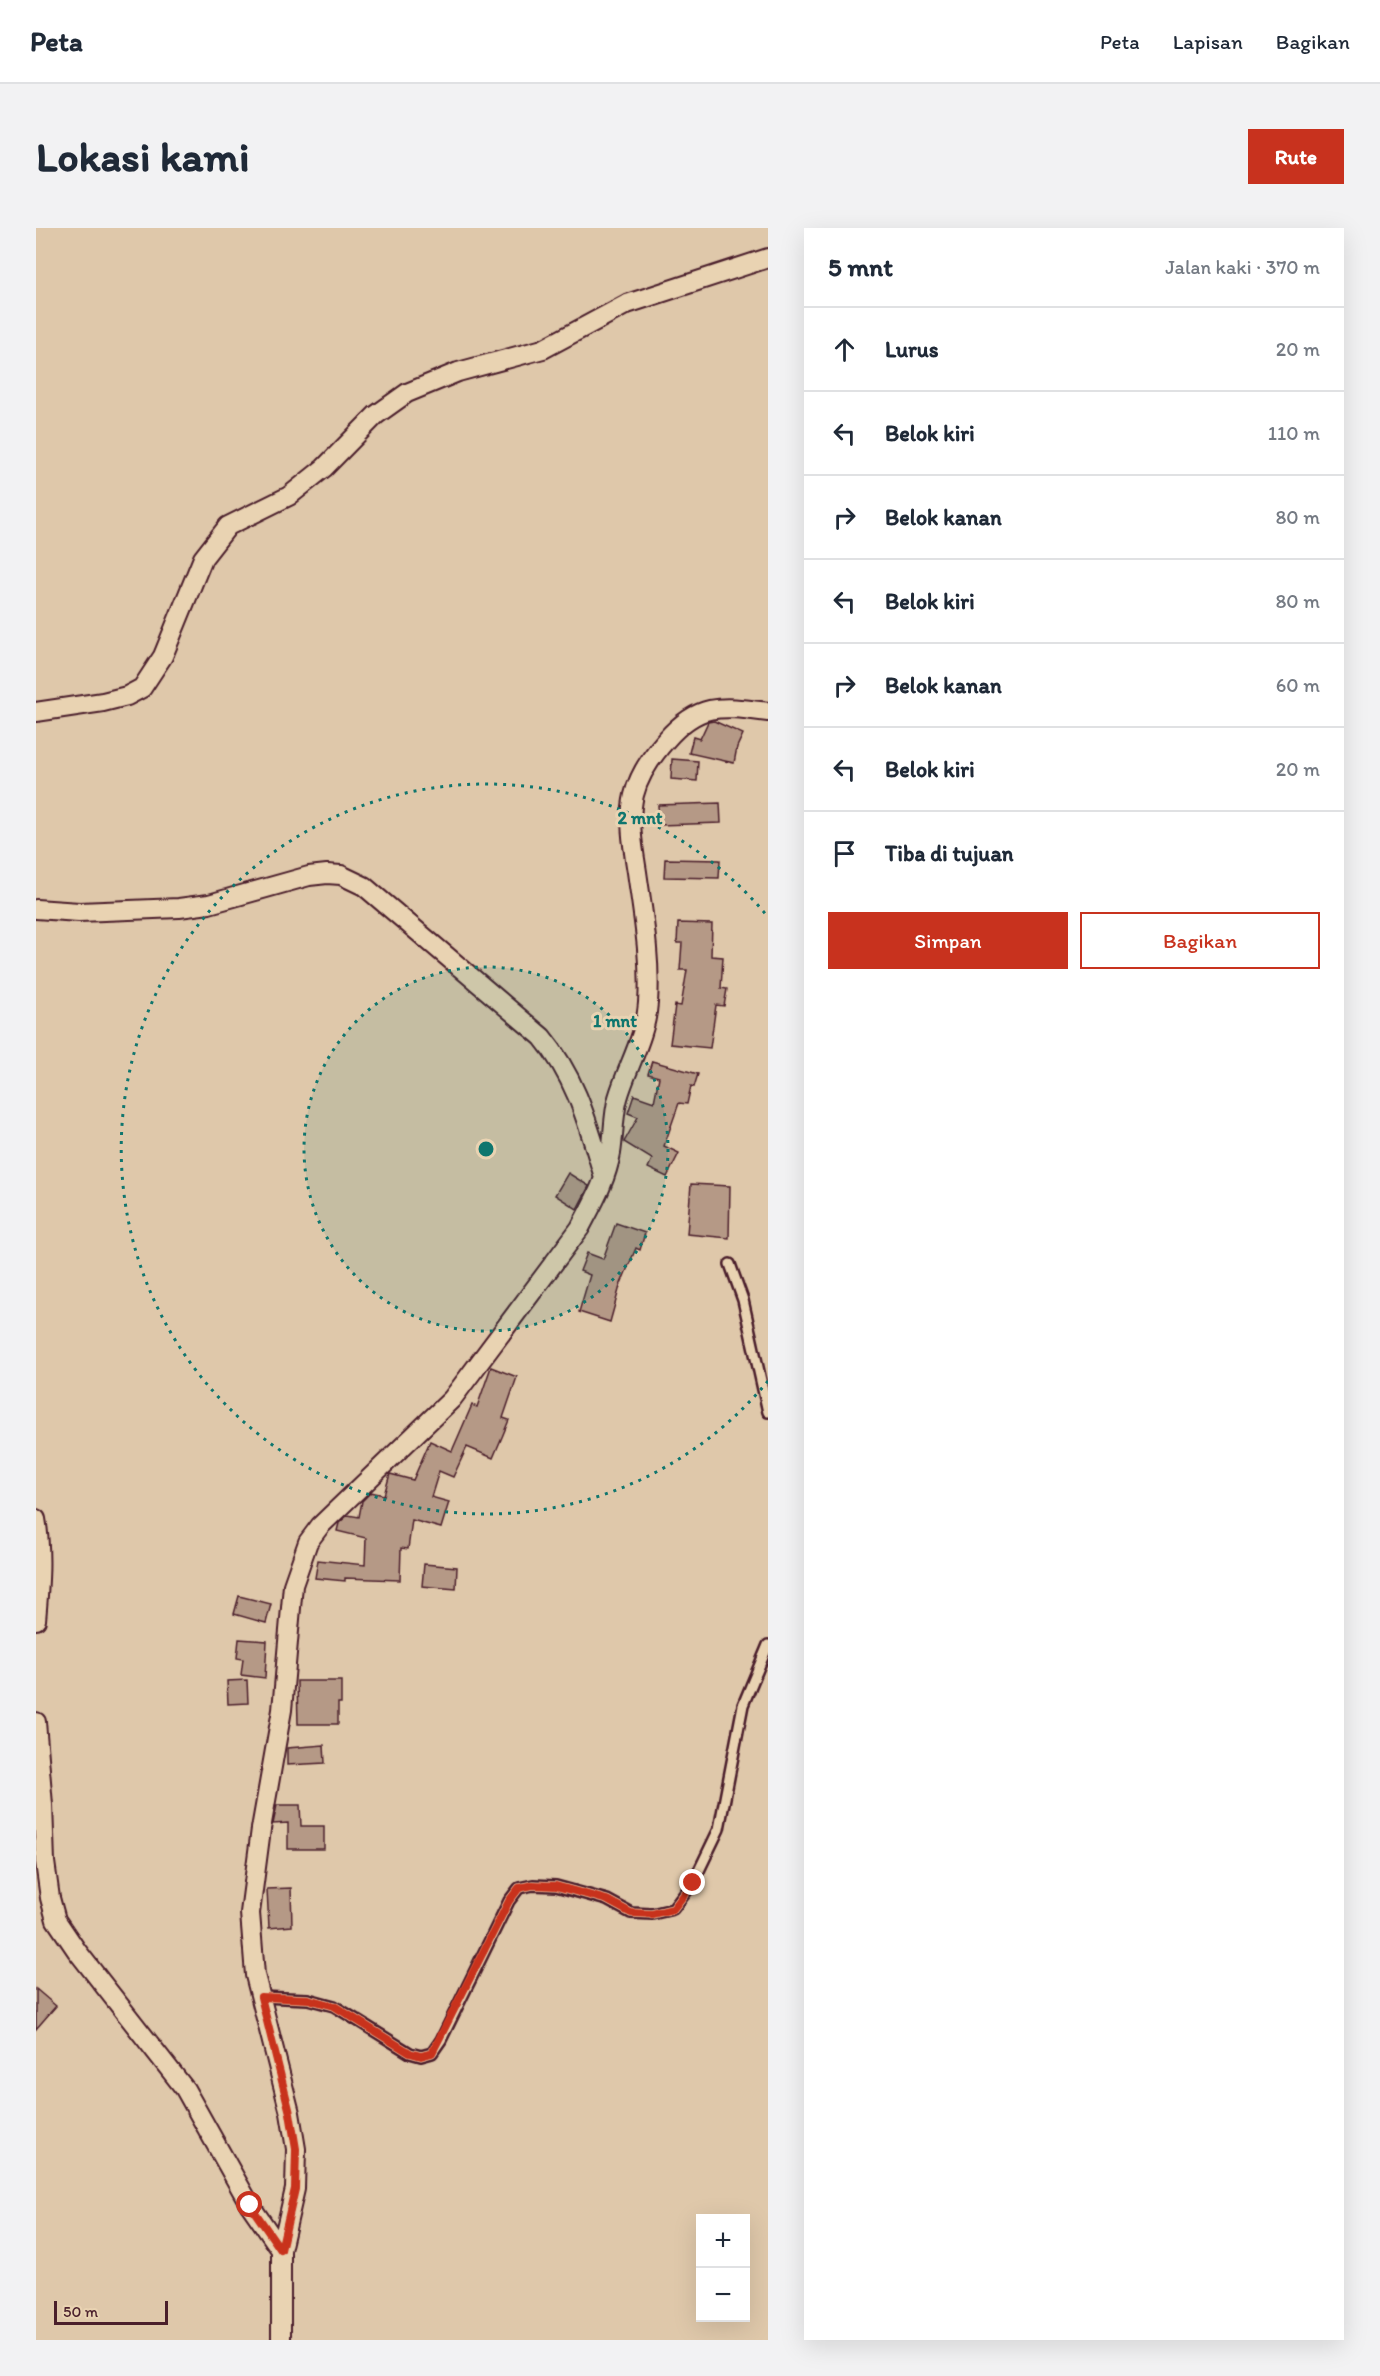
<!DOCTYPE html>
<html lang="id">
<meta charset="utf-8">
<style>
:root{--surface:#fff;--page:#f2f2f3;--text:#1f2937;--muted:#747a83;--line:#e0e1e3;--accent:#c8321e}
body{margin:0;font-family:Itim,sans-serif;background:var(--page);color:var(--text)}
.controls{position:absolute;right:18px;bottom:18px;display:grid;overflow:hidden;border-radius:0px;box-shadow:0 6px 24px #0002}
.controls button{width:54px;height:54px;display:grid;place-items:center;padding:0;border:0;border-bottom:2px solid var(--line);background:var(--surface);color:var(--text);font:30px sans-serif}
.scale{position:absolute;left:18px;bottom:15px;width:114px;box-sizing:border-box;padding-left:6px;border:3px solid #4a1f2b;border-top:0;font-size:16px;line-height:21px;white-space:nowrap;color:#4a1f2b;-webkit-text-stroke:4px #e9d3b2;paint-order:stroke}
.stop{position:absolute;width:18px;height:18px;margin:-14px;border:4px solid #c8321e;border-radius:50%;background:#fff}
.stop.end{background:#c8321e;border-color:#fff;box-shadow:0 2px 6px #0008}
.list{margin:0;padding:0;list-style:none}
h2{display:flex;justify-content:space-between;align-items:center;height:78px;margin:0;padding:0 24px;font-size:26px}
h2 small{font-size:20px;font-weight:400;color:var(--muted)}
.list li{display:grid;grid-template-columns:39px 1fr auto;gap:18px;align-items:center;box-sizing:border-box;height:84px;padding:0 24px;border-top:2px solid var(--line)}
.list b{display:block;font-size:22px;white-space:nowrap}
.list em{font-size:20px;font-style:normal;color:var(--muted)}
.actions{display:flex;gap:12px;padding:18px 24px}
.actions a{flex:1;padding:14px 0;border:2px solid var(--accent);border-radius:0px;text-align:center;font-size:21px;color:var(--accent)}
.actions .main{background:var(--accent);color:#fff}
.icon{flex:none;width:33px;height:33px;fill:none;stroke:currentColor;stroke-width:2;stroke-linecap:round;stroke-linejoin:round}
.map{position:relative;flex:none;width:732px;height:2112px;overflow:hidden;border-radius:0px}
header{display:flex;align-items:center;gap:36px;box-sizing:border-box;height:84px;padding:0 30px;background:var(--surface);border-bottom:2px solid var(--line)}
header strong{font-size:28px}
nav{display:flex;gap:33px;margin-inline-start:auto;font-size:21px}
.intro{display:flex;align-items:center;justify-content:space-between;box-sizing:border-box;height:144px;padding:0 36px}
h1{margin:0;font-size:42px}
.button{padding:15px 27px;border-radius:0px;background:var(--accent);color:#fff;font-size:21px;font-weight:700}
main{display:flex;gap:36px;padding:0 36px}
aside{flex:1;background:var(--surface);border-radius:0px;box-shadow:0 6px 24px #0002}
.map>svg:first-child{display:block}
.building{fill:#b59986;stroke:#4a1f2b;stroke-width:1.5}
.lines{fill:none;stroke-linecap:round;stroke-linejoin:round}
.service-casing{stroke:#4a1f2b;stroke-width:14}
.minor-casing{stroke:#4a1f2b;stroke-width:22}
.service{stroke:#e9d3b2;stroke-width:9}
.minor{stroke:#e9d3b2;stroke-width:18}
.route{stroke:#c8321e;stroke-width:8}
.ring{fill:none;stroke:#0f766e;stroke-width:3;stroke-dasharray:3 6}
.centre{fill:#0f766e;stroke:#e9d3b2;stroke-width:3}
.ring-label{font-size:18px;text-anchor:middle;font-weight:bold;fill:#0f766e;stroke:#e9d3b2;stroke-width:6;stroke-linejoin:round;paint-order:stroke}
</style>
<header>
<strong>Peta</strong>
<nav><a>Peta</a><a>Lapisan</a><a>Bagikan</a></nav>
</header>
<div class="intro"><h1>Lokasi kami</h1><a class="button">Rute</a></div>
<main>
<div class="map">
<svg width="732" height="2112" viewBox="0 0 732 2112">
<rect width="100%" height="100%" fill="#dfc8aa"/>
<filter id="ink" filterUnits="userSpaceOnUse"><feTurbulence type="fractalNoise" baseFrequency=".0167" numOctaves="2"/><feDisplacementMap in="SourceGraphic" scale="12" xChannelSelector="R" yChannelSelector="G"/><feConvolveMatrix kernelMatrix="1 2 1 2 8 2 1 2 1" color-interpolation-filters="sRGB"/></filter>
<g filter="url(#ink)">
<g class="building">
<polygon points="678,493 707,506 701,519 698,535 653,525 657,509 664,511 672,494"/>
<polygon points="636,531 662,533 661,553 635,551"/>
<polygon points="684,575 685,595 623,597 622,577"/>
<polygon points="629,631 684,632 683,650 628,649"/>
<polygon points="642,695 676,696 675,728 687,729 685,760 691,761 688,778 680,777 674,820 634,816 639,777 645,778 651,742 644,742 646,715 641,715"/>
<polygon points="616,833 662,846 658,859 655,858 651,876 643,875 628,918 643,925 631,949 612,940 616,931 588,914 602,889 592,885 598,867 618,874 623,849 612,846"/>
<polygon points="532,945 553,958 541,981 519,967"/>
<polygon points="655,956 694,958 693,1010 651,1006"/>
<polygon points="580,995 609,1005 604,1022 600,1020 584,1058 574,1094 543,1084 554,1047 544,1043 551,1025 567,1031"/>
<polygon points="455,1139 481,1149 467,1190 473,1192 466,1209 457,1230 431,1219 417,1249 403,1243 395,1269 413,1274 405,1300 376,1292 372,1321 365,1320 364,1352 309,1350 309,1353 279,1350 282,1332 329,1337 330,1310 301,1303 303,1295 312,1287 323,1289 326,1273 335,1264 348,1267 354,1246 377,1252 394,1213 416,1223 436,1177 441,1179"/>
<polygon points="388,1336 421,1339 420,1361 386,1358"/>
<polygon points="203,1368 235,1376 230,1395 198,1386"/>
<polygon points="203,1411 231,1413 229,1450 205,1447 207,1431 201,1430"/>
<polygon points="211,1452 212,1475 192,1476 191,1453"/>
<polygon points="261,1453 305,1453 305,1475 302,1475 302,1496 262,1496"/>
<polygon points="288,1517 289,1535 251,1537 251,1520"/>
<polygon points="241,1577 264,1577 265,1598 288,1598 288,1621 252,1621 252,1595 237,1596"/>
<polygon points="255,1660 256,1698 233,1700 231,1661"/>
<polygon points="0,1761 20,1778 0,1801"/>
</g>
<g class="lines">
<g class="service-casing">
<g id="service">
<polyline points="694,1036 707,1072 732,1184"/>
<polyline points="225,1769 272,1771 298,1778 374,1825 385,1828 396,1825 405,1812 473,1673 483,1660 497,1657 520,1658 571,1672 595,1685 616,1686 637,1681 657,1655 683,1601 707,1477 732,1417"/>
</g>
</g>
<g class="minor-casing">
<g id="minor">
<polyline points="0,484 67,474 91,468 106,460 127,428 167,330 192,298 253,268 288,240 340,187 371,165 422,144 507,121 591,76 732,30"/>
<path d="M0 681 43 684 143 680 173 676 273 648 291 646 305 647 328 658 506 809C541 851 552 897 568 949"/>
<path d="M0 1291C6 1325 3 1358 0 1392"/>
<polyline points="0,1494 7,1577 9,1634 14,1670 20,1692 41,1723 149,1861 214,1977 245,2022"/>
<path d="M245 2112V2022L259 1961 260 1921 254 1885 219 1747 214 1685 225 1601 246 1482 257 1357 272 1314 284 1298 416 1171 544 1000C557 975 570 953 575 925 578 907 577 888 582 870 591 839 610 808 612 775 615 731 607 687 601 644 597 619 592 592 598 567 603 546 616 528 630 512 663 474 685 478 732 484"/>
</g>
</g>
<use href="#service" class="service"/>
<use href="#minor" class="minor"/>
</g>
</g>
<g class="lines" filter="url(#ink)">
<polyline class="route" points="214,1977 245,2022 259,1961 260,1921 254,1885 225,1769 272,1771 298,1778 374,1825 385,1828 396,1825 473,1673 483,1660 497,1657 520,1658 571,1672 595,1685 616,1686 637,1681 657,1655"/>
</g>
<circle cx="450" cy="921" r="182" fill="#0f766e" fill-opacity=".12"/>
<g class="ring">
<circle cx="450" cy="921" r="182"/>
<path d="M732 1153A365 365 0 1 1 732 689"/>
</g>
<circle cx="450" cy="921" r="9" class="centre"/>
<g class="ring-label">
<text x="604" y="596">2 mnt</text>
<text x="579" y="799">1 mnt</text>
</g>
</svg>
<div class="controls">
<button>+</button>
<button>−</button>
</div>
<div class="scale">50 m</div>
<div class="stop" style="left:214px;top:1977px"></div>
<div class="stop end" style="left:657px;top:1655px"></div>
</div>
<aside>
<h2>5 mnt<small>Jalan kaki · 370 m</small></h2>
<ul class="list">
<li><svg class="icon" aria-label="ahead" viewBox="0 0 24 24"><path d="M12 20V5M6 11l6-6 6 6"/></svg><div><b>Lurus</b></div><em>20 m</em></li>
<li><svg class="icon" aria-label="left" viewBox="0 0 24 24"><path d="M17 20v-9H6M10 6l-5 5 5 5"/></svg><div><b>Belok kiri</b></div><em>110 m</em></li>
<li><svg class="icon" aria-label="right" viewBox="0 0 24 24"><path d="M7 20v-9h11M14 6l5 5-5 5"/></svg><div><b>Belok kanan</b></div><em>80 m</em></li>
<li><svg class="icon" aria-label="left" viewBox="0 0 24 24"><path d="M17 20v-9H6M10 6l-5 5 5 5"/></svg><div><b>Belok kiri</b></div><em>80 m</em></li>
<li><svg class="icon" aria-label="right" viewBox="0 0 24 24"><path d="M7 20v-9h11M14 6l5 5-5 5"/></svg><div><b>Belok kanan</b></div><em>60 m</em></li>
<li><svg class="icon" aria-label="left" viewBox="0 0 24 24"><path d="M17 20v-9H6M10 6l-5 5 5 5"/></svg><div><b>Belok kiri</b></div><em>20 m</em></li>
<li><svg class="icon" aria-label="arrive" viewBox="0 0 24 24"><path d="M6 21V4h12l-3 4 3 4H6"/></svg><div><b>Tiba di tujuan</b></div></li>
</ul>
<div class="actions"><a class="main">Simpan</a><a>Bagikan</a></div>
</aside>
</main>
